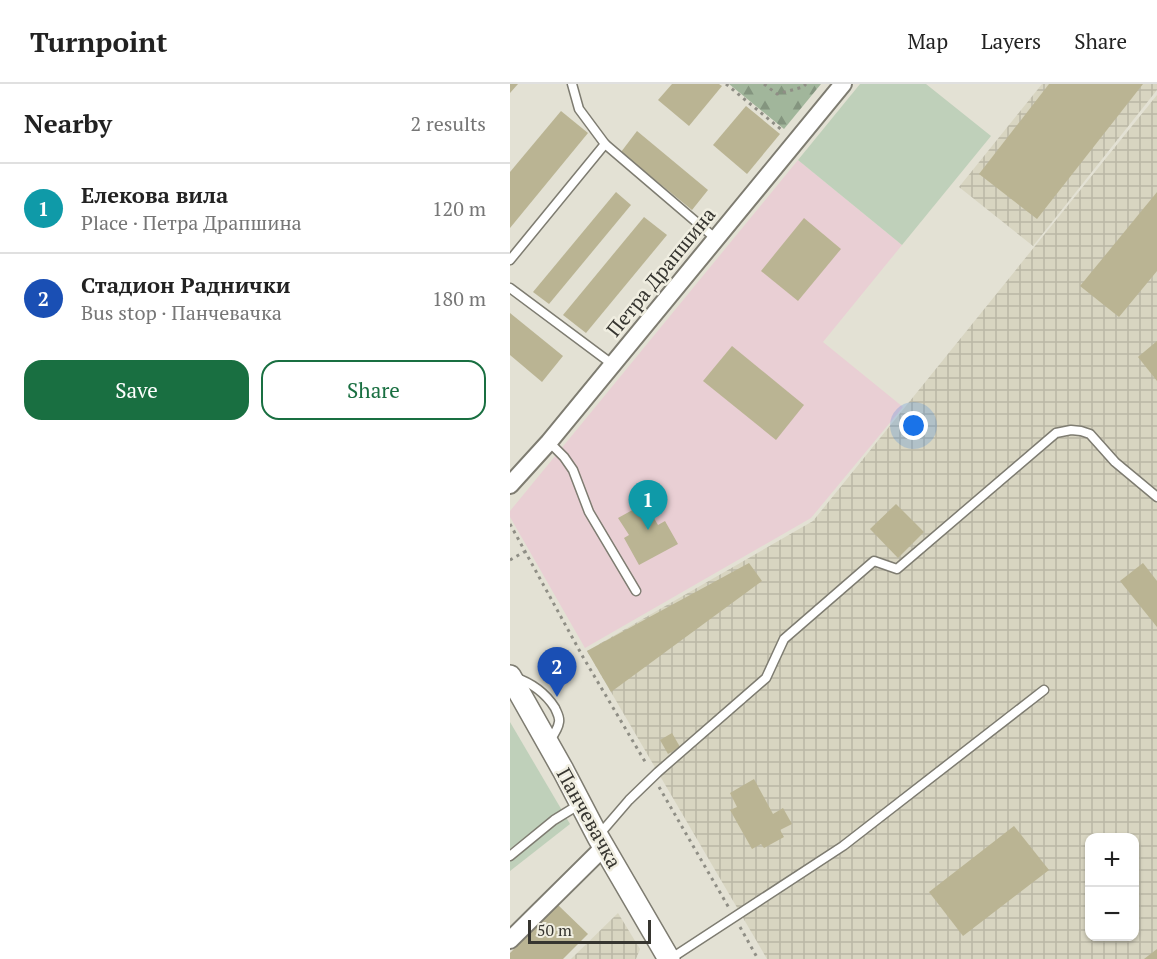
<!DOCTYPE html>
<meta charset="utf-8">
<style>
:root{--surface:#fff;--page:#f6f6f6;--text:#222;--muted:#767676;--line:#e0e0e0;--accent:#196f41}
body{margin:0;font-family:"PT Serif",serif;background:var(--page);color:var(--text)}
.controls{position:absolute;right:18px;bottom:18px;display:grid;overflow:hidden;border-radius:12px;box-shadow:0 2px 4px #0004}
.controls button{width:54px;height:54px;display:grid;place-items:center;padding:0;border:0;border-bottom:2px solid var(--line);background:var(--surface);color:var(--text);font:30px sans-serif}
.scale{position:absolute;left:18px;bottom:15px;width:123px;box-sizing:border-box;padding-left:6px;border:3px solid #363530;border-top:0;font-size:16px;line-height:21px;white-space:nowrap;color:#363530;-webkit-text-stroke:4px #f0eee1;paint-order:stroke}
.you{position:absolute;left:404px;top:342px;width:21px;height:21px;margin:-15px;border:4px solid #fff;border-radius:50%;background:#1a73e8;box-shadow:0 0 0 9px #1a73e833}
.badge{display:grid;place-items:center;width:39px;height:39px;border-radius:50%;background:var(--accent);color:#fff;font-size:20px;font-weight:700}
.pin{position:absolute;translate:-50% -50px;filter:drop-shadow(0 2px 3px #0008)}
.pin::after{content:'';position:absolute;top:32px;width:21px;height:18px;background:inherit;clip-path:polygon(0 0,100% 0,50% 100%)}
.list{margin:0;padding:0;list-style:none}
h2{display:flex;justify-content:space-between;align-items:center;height:78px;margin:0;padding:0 24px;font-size:26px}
h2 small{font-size:20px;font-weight:400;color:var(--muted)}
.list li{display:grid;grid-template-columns:39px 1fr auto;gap:18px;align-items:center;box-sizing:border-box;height:90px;padding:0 24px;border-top:2px solid var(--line)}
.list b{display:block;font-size:22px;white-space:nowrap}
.list p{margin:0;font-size:20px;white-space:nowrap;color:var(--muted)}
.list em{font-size:20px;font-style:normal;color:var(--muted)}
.actions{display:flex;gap:12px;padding:18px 24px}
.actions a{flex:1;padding:14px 0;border:2px solid var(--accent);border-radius:18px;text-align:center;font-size:21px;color:var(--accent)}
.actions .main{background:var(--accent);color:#fff}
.map{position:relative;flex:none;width:647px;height:875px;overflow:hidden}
header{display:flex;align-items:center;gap:36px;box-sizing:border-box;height:84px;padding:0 30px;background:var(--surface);border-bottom:2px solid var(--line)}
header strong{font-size:28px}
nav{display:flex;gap:33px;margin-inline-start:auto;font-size:21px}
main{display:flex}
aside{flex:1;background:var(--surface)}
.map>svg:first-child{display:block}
.commercial{fill:#e9cfd4}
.industrial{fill:url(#industrial-grid);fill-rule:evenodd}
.green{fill:#bfd0ba}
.forest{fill:url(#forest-firs)}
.building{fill:#bab493}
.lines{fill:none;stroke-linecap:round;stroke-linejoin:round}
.service-casing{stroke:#7e7c71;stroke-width:11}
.minor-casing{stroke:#7e7c71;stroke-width:20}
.tertiary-casing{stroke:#7e7c71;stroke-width:24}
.path{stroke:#8f8e85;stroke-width:3;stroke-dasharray:3 4.5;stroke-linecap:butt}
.service{stroke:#fff;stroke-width:8}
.minor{stroke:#fff;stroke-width:16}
.tertiary{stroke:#fff;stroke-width:21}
.labels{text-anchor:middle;stroke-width:5;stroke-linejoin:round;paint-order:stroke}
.street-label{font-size:20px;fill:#363530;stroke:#f0eee1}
</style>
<header>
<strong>Turnpoint</strong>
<nav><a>Map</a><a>Layers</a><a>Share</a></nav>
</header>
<main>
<aside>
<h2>Nearby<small>2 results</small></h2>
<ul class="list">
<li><span class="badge" style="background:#0f9aa8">1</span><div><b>Елекова вила</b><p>Place · Петра Драпшина</p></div><em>120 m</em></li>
<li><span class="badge" style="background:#1a4fb4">2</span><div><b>Стадион Раднички</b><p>Bus stop · Панчевачка</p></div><em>180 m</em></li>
</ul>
<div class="actions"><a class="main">Save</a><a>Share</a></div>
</aside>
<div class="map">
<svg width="647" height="875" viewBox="0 0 647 875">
<defs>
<pattern id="industrial-grid" width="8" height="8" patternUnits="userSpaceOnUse" patternTransform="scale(1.5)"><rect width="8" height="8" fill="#d8d5c1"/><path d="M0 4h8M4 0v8" fill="none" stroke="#bab7a6"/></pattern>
<pattern id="forest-firs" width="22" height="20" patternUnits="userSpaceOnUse" patternTransform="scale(1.5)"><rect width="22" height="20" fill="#a1b69b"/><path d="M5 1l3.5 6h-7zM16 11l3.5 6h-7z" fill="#84957f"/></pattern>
</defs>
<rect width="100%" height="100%" fill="#e3e1d4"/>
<polygon class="commercial" points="288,76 392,161 313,258 393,323 301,434 75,564 0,433 0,427"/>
<g class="industrial">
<polygon points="532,0 647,0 647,6 523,162 449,103"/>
<path d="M647 11V875H257L77 567 303 437ZM580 754H624V852H580Z"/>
<polygon points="108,829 130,865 126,875 61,875"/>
</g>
<g class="green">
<polygon points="350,0 416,0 481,52 392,161 288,76"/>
<polygon points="0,638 60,740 0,787"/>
</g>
<polygon class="forest" points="219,0 311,0 274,45"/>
<g class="building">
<polygon points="0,0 8,0 0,9"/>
<polygon points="162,0 209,0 212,2 179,42 148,16"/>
<polygon points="539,0 633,0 527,135 469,90"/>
<polygon points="236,22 270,50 237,90 203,61"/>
<polygon points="51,27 78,49 0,144 0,88"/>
<polygon points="127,47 198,106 182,126 111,68"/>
<polygon points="106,108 121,121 39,220 23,208"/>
<polygon points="647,108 647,187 609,233 570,202"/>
<polygon points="134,133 157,151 76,249 53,231"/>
<polygon points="294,134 331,165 288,217 251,187"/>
<polygon points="0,229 53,272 32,298 0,271"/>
<polygon points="647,257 647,297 628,273"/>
<polygon points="222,262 294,321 266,356 193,297"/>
<polygon points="135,419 148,441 155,437 168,460 129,481 114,454 119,451 108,434"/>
<polygon points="386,420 414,448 388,474 360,445"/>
<polygon points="239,479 252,497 101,608 77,567"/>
<polygon points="633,479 647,497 647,543 610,497"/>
<polygon points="162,649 170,663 158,670 150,656"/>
<polygon points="244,695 263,730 273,724 282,740 270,746 274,753 254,764 251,760 242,765 220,726 227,723 220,709"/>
<polygon points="504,742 539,786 453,852 419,808"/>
<polygon points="48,821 78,850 53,875 0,875 0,869"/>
<polygon points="647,865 647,875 634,875"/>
</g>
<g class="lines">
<g class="service-casing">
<g id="service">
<polyline points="62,0 69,25 95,60"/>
<polyline points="0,176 95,60 205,154"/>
<polyline points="0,204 102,280"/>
<polyline points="39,358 54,373 63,386 79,428 126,507"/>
<path d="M4 593C22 599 35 608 45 624 47 629 50 633 49 638 48 646 42 653 38 659"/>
<polyline points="88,752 119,716 148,688 256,594 274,555 364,477 387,485 546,349 561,346 571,347 580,350 605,378 647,413"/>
<polyline points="0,772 44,736 70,720"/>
<polyline points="160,875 333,762 534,606"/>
</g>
</g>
<g class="minor-casing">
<g id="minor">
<polyline points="0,401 39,358 333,0"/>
<polyline points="0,856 94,763"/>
</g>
</g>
<g class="tertiary-casing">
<polyline id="tertiary" points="0,592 53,686 88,753 159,875"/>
</g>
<g class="path">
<polyline points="216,0 273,47"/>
<polyline points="254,0 267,10 293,3 296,0"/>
<polyline points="0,440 73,573 137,681"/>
<polyline points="0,476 14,468"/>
<polyline points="149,703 219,824"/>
<polyline points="230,843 248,875"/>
</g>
<use href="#service" class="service"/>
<use href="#minor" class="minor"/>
<use href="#tertiary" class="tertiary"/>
</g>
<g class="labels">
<g class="street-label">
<text transform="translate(151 188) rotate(-51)" y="7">Петра Драпшина</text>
<text transform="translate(79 734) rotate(61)" y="7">Панчевачка</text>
</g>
</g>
</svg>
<div class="controls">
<button>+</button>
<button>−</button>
</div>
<div class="scale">50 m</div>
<div class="you"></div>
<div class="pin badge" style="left:138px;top:446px;background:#0f9aa8">1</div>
<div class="pin badge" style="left:47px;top:613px;background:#1a4fb4">2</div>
</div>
</main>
